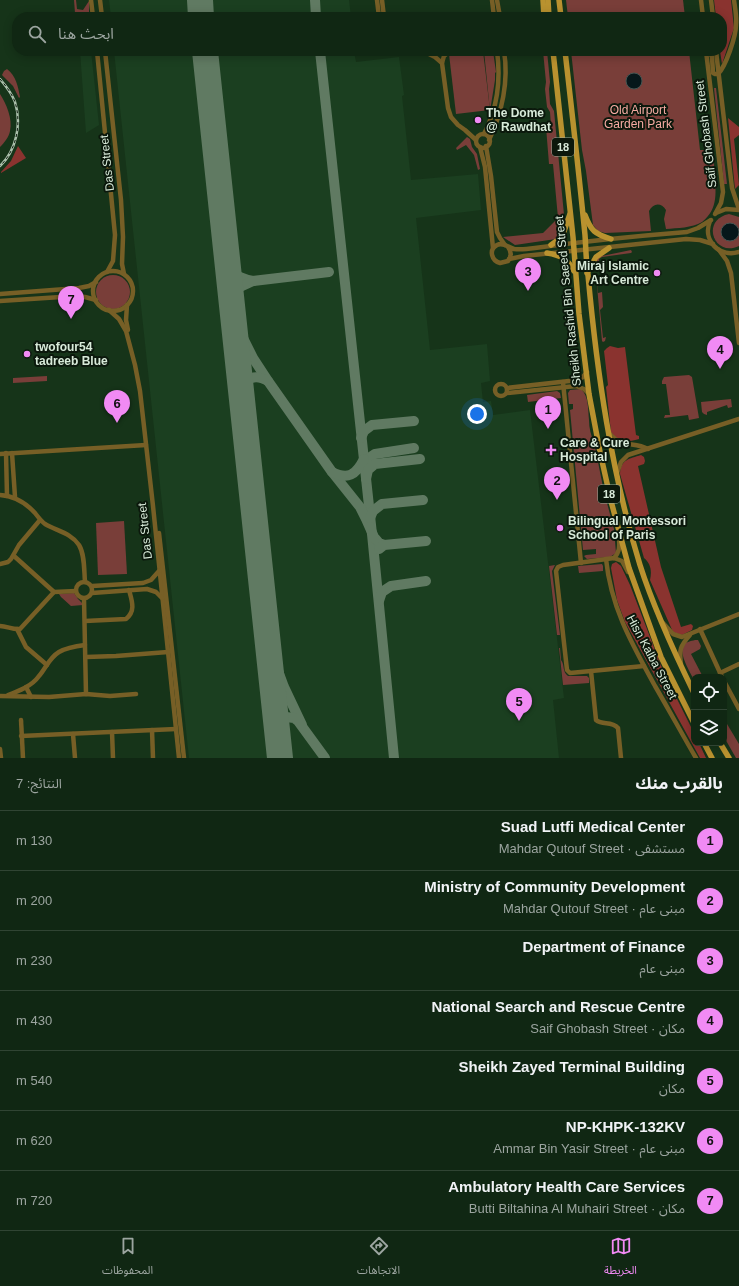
<!DOCTYPE html>
<html lang="ar">
<meta charset="utf-8">
<style>
:root{--surface:#102713;--page:#192f1c;--text:#f1f3f6;--muted:#9ca5a0;--line:#304433;--accent:#f18af4}
body{margin:0;font-family:Helvetica,"Noto Sans Arabic",sans-serif;background:var(--page);color:var(--text);direction:rtl}
.controls{position:absolute;right:12px;bottom:12px;display:grid;overflow:hidden;border-radius:8px;box-shadow:0 2px 10px #0003}
.controls button{width:36px;height:36px;display:grid;place-items:center;padding:0;border:0;border-bottom:1px solid var(--line);background:var(--surface);color:var(--text);font:20px sans-serif}
.you{position:absolute;left:477px;top:414px;width:14px;height:14px;margin:-10px;border:3px solid #fff;border-radius:50%;background:#1a73e8;box-shadow:0 0 0 6px #1a73e833}
.badge{display:grid;place-items:center;width:26px;height:26px;border-radius:50%;background:var(--accent);color:#111;font-size:13px;font-weight:700}
.pin{position:absolute;translate:-50% -33px;filter:drop-shadow(0 1px 2px #0008)}
.pin::after{content:'';position:absolute;top:21px;width:14px;height:12px;background:inherit;clip-path:polygon(0 0,100% 0,50% 100%)}
.list{margin:0;padding:0;list-style:none}
h2{display:flex;justify-content:space-between;align-items:center;height:52px;margin:0;padding:0 16px;font-size:17px}
h2 small{font-size:13px;font-weight:400;color:var(--muted)}
.list li{display:grid;grid-template-columns:26px 1fr auto;gap:12px;align-items:center;box-sizing:border-box;height:60px;padding:0 16px;border-top:1px solid var(--line)}
.list b{display:block;font-size:15px;white-space:nowrap}
.list p{margin:0;font-size:13px;white-space:nowrap;color:var(--muted)}
.list em{font-size:13px;font-style:normal;color:var(--muted)}
.icon{flex:none;width:22px;height:22px;fill:none;stroke:currentColor;stroke-width:2;stroke-linecap:round;stroke-linejoin:round}
.map{position:relative;flex:none;width:739px;height:758px;overflow:hidden;direction:ltr}
.search{position:absolute;background:var(--surface);box-shadow:0 2px 10px #0003;left:12px;right:12px;top:12px;height:44px;display:flex;align-items:center;gap:10px;box-sizing:border-box;padding:0 14px;border-radius:16px;color:var(--muted);font-size:15px}
.sheet{height:472px;background:var(--surface)}
nav{display:flex;justify-content:space-around;align-items:center;box-sizing:border-box;height:56px;border-top:1px solid var(--line);background:var(--surface);font-size:11px;color:var(--muted)}
nav a{display:grid;justify-items:center;gap:2px}
nav .on{color:var(--accent)}
.map>svg:first-child{display:block}
.built{fill:#1b3f20}
.green{fill:#793e39}
.forest{fill:#8a332f}
.water{fill:#06171a;stroke:#455653}
.lines{fill:none;stroke-linecap:round;stroke-linejoin:round}
.taxiway{stroke:#607a62;stroke-width:10}
.runway{stroke:#607a62;stroke-width:26}
.minor{stroke:#775f26;stroke-width:4.5}
.major{stroke:#b9922f;stroke-width:5.5}
.rail-casing{stroke:#abc0ac;stroke-width:2.5}
.rail{stroke:#0b180c;stroke-width:1;stroke-dasharray:3;stroke-linecap:butt}
.poi-dot{fill:#f18af4;stroke:#0b180c;stroke-width:1.5}
.labels{text-anchor:middle;stroke-width:4;stroke-linejoin:round;paint-order:stroke}
.shield{fill:#0b180c;stroke:#9aab9c;stroke-width:1}
.shield-label{font-size:11px;font-weight:bold;fill:#d8ead9}
.park-label{font-size:12px;fill:#f6aba3;stroke:#0b180c}
.poi-label{font-size:12px;font-weight:bold;fill:#d8ead9;stroke:#0b180c;text-anchor:start}
.street-label{font-size:12px;fill:#d8ead9;stroke:#0b180c}
</style>
<div class="map">
<svg width="739" height="758" viewBox="0 0 739 758">
<rect width="100%" height="100%" fill="#163419"/>
<g class="built">
<polygon points="109,0 349,0 351,17 111,17"/>
<polygon points="80,51 91,51 99,125 86,133"/>
<polygon points="114,51 354,51 356,62 399,57 404,95 402,96 411,180 478,174 481,210 416,218 430,350 487,344 490,381 481,383 483,402 491,401 493,415 530,410 564,698 553,700 559,758 189,758"/>
</g>
<g class="green">
<polygon points="74,0 76,0 77,9 83,10 89,1 89,13 87,17 73,17 72,14 75,13"/>
<polygon points="566,0 683,0 685,17 568,17"/>
<polygon points="475,51 483,51 490,110 456,114 449,54"/>
<polygon points="484,51 493,51 496,72 495,73 495,80 490,111"/>
<polygon points="543,51 547,51 550,82 549,89 550,104 554,111 565,225 559,237 556,239 515,245 503,237 543,233 558,218 553,164 549,164 546,127 551,126 550,112 547,107 545,89 546,82"/>
<path d="M571 51H689L700 150C704 150 708 150 711 153 715 158 714 166 714 171 716 190 719 209 702 222 692 228 677 228 666 229L664 219 666 210C661 202 653 203 649 211L651 231 605 233 598 231 593 225 586 171 582 150Z"/>
<path d="M7 69C16 76 18 86 20 97L19 98 13 86 2 75 4 71Z"/>
<polygon points="714,88 716,88 727,184 724,184"/>
<path d="M0 94C6 103 13 119 10 131 9 137 4 143 0 147Z"/>
<polygon points="467,137 470,139 472,147 477,154 480,169 478,170 474,155 466,145 457,150 456,148"/>
<path d="M729 214 739 217V246C714 258 700 220 729 214Z"/>
<polygon points="631,250 632,252 631,253 602,257 599,259 599,264 595,266 598,293 602,292 603,307 600,310 603,338 606,337 605,341 603,342 602,341 595,264 598,258 602,256"/>
<circle cx="113" cy="292" r="17"/>
<polygon points="689,375 692,377 699,418 689,420 688,415 664,418 665,415 670,415 666,384 662,384 662,381 664,377"/>
<polygon points="47,376 47,381 13,383 13,378"/>
<path d="M581 389C589 396 588 410 589 420 589 428 591 436 594 442L604 492 614 529 616 553 610 557 587 559 584 556 586 555 596 554V549L583 550 570 410 573 409V404H569L568 393 570 390Z"/>
<polygon points="557,391 560,393 561,398 528,402 527,395"/>
<polygon points="731,399 732,407 728,408 727,405 707,412 707,415 704,414 702,412 701,402"/>
<polygon points="124,521 127,574 98,575 96,523"/>
<polygon points="602,564 603,566 603,571 579,573 578,566"/>
<polygon points="555,565 552,571 560,635 557,635 549,566"/>
<polygon points="74,593 78,599 82,603 83,605 71,606 61,597 59,594"/>
<path d="M695 640H698L701 646 700 649 691 654 703 677H694V680C690 672 679 654 683 646 685 642 691 641 695 640Z"/>
<path d="M559 648H560L561 660C565 665 562 672 568 676H587L589 678V683L563 685Z"/>
<polygon points="724,719 739,744 739,758 736,758 724,737"/>
</g>
<g class="forest">
<polygon points="714,0 731,0 734,28 722,64 720,51 722,51 722,17 716,17"/>
<polygon points="728,118 739,127 739,135 734,139 739,185 735,189"/>
<polygon points="18,146 26,158 1,173 1,172 11,161"/>
<path d="M610 346 618 348 625 347 636 435 639 436V439C627 442 619 445 611 432L606 387 608 385 604 351 607 348Z"/>
<path d="M641 455 644 457 645 461 644 464 638 466 661 567 681 627 691 624 693 626 692 630 682 635 673 632 650 580C652 571 651 564 644 558L620 474C621 459 629 459 641 455Z"/>
<path d="M616 562 621 566 630 585 662 668C662 677 666 687 674 693L694 733V743H699L706 758H700L625 622 617 600 611 568 612 564Z"/>
</g>
<g class="water">
<circle cx="634" cy="81" r="8"/>
<circle cx="730" cy="232" r="9"/>
</g>
<g class="lines">
<g class="taxiway">
<polyline points="315,0 316,17"/>
<polyline points="320,51 372,534 394,758"/>
<path d="M227 258C232 274 237 278 253 281"/>
<polyline points="329,272 253,281 240,287 236,291 234,295 232,306 242,336 253,358 268,381 332,472 360,507 366,519 374,537 379,543 384,545"/>
<path d="M241 390C248 378 254 373 268 381"/>
<polyline points="361,438 364,431 372,425 414,421"/>
<polyline points="364,466 369,458 375,454 414,448"/>
<path d="M332 472C348 480 356 475 364 459"/>
<polyline points="366,479 368,470 375,464 420,459"/>
<polyline points="370,518 373,511 382,504 423,500"/>
<polyline points="379,549 384,545 426,541"/>
<polyline points="379,601 382,592 391,586 426,581"/>
<polyline points="266,621 274,660 284,687 302,725"/>
<path d="M278 736C279 728 280 722 286 717L294 718 298 721 325 758"/>
</g>
<g class="runway">
<polyline points="200,0 201,17"/>
<polyline points="205,51 280,758"/>
</g>
<g class="minor">
<polyline points="91,0 93,17"/>
<polyline points="100,0 102,17"/>
<polyline points="377,0 379,17"/>
<polyline points="382,0 384,17"/>
<polyline points="492,0 494,17"/>
<polyline points="497,0 500,17"/>
<polyline points="701,0 703,17"/>
<polyline points="711,0 713,17"/>
<polyline points="97,51 115,235 113,261 107,272"/>
<polyline points="105,51 121,200 123,237 122,264 124,274"/>
<path d="M396 51C407 56 419 53 431 51"/>
<polyline points="450,51 444,56 442,63 448,108 451,117 458,125 465,130 476,140"/>
<polyline points="706,51 723,192 721,203 715,214"/>
<path d="M709 51 712 57 713 73 715 74H718C726 66 736 36 736 25 737 17 735 8 734 0"/>
<polyline points="716,51 732,188 739,209"/>
<polyline points="425,52 435,57 442,63"/>
<path d="M484 134C497 109 501 80 497 51"/>
<circle cx="483" cy="141" r="7"/>
<path d="M489 140C502 113 509 81 504 51"/>
<polyline points="486,146 491,176 497,232 500,238 505,245"/>
<polyline points="480,147 485,167 493,248"/>
<polyline points="716,213 726,209 739,210"/>
<path d="M710 221C702 240 719 258 739 252"/>
<path d="M508 247C511 251 512 256 508 261L500 263C492 261 488 250 497 245 503 242 508 247 514 249 521 250 528 249 535 248 586 241 636 236 687 232L698 228 711 220"/>
<polyline points="719,250 727,261 731,273 739,343"/>
<polyline points="509,259 524,256 686,239 700,240 713,244"/>
<circle cx="113" cy="291" r="20"/>
<polyline points="0,294 79,288 89,286 96,282"/>
<polyline points="0,301 76,296 85,297 96,300"/>
<polyline points="127,305 126,320 128,330"/>
<polyline points="109,310 119,319 126,331 135,365 140,391 153,506 179,758"/>
<polyline points="563,382 581,563"/>
<circle cx="501" cy="390" r="6"/>
<polyline points="507,388 578,380 583,377 587,372"/>
<polyline points="507,393 576,386 584,389 589,394"/>
<path d="M609 433C622 449 633 441 648 449"/>
<polyline points="6,453 7,496"/>
<polyline points="12,453 15,497"/>
<polyline points="0,454 146,445"/>
<polyline points="617,473 621,462 628,455 739,419"/>
<path d="M0 495C14 496 25 502 35 513 38 517 41 521 45 524 57 531 71 533 79 545 85 555 84 571 85 582"/>
<polyline points="159,533 184,758"/>
<polyline points="14,556 54,592"/>
<path d="M614 558C621 551 619 544 619 535"/>
<path d="M606 559C611 608 632 644 655 686 669 710 682 734 696 758"/>
<polyline points="0,564 8,562 11,559 19,545 40,520"/>
<polyline points="628,572 622,561 614,558 563,565 558,567 556,571 567,670 570,673 644,666"/>
<circle cx="84" cy="590" r="8"/>
<polyline points="92,586 143,583 151,580 159,571"/>
<polyline points="92,593 147,589 156,592 162,598"/>
<polyline points="84,599 86,694"/>
<path d="M85 621 126 619C136 611 132 601 129 590"/>
<polyline points="663,623 673,634 682,637 739,614"/>
<path d="M0 626C7 626 13 630 20 629L54 592 76 591"/>
<polyline points="17,629 26,647 47,665"/>
<polyline points="700,629 722,677"/>
<polyline points="86,657 116,656 168,652"/>
<path d="M681 664C679 650 680 646 690 635"/>
<path d="M591 671 596 720C603 726 611 720 618 728L621 758"/>
<polyline points="720,673 739,664"/>
<polyline points="724,681 739,709"/>
<polyline points="26,687 31,697"/>
<path d="M8 695C19 691 32 686 39 676 46 668 49 658 59 652 66 648 77 646 85 645"/>
<polyline points="0,696 49,697 86,694 110,696 136,694"/>
<polyline points="21,720 23,758"/>
<polyline points="152,730 153,758"/>
<polyline points="112,732 113,758"/>
<polyline points="73,734 75,758"/>
<polyline points="21,736 176,729"/>
<polyline points="0,749 1,758"/>
</g>
<g class="major">
<polyline points="543,0 544,17"/>
<polyline points="548,0 549,17"/>
<polyline points="559,0 561,17"/>
<polyline points="553,51 573,237 579,314 589,394 600,452 611,501 629,568 661,657 694,723"/>
<path d="M565 51C572 112 579 174 585 235 586 249 586 262 588 275 597 373 611 471 640 565 654 609 674 652 694 693"/>
<path d="M585 215C591 231 595 234 611 239"/>
<polyline points="551,245 562,237 570,214"/>
<path d="M547 253C560 255 568 259 574 271"/>
<polyline points="587,273 596,257 609,248"/>
<polyline points="704,743 712,758"/>
<polyline points="720,743 729,758"/>
</g>
<g class="rail-casing">
<path id="rail" d="M0 79C6 86 12 94 15 102 22 124 16 151 0 166"/>
</g>
<use href="#rail" class="rail"/>
</g>
<g class="poi-dot">
<circle cx="478" cy="120" r="4"/>
<circle cx="657" cy="273" r="4"/>
<circle cx="27" cy="354" r="4"/>
<path d="M549 444h4v4h4v4h-4v4h-4v-4h-4v-4h4z"/>
<circle cx="560" cy="528" r="4"/>
</g>
<g class="labels">
<g class="shield">
<rect x="552" y="138" width="22" height="18" rx="3"/>
<rect x="598" y="485" width="22" height="18" rx="3"/>
</g>
<g class="shield-label">
<text x="563" y="151">18</text>
<text x="609" y="498">18</text>
</g>
<g class="park-label">
<text x="638" y="114">Old Airport<tspan x="638" dy="14">Garden Park</tspan></text>
</g>
<g class="poi-label">
<text x="486" y="117">The Dome<tspan x="486" dy="14">@ Rawdhat</tspan></text>
<text x="649" y="270" text-anchor="end">Miraj Islamic<tspan x="649" dy="14">Art Centre</tspan></text>
<text x="35" y="351">twofour54<tspan x="35" dy="14">tadreeb Blue</tspan></text>
<text x="560" y="447">Care &amp; Cure<tspan x="560" dy="14">Hospital</tspan></text>
<text x="568" y="525">Bilingual Montessori<tspan x="568" dy="14">School of Paris</tspan></text>
</g>
<g class="street-label">
<text transform="translate(706 134) rotate(-97)" y="4">Saif Ghobash Street</text>
<text transform="translate(107 163) rotate(-96)" y="4">Das Street</text>
<text transform="translate(568 301) rotate(-96)" y="4">Sheikh Rashid Bin Saeed Street</text>
<text transform="translate(145 531) rotate(-96)" y="4">Das Street</text>
<text transform="translate(652 657) rotate(62)" y="4">Hisn Kalba Street</text>
</g>
</g>
</svg>
<div class="controls">
<button><svg class="icon" aria-label="locate" viewBox="0 0 24 24"><circle cx="12" cy="12" r="6"/><path d="M12 2v4M12 18v4M2 12h4M18 12h4"/></svg></button>
<button><svg class="icon" aria-label="layers" viewBox="0 0 24 24"><path d="M12 4l9 5-9 5-9-5zM3 14l9 5 9-5"/></svg></button>
</div>
<div class="you"></div>
<div class="pin badge" style="left:548px;top:429px">1</div>
<div class="pin badge" style="left:557px;top:500px">2</div>
<div class="pin badge" style="left:528px;top:291px">3</div>
<div class="pin badge" style="left:720px;top:369px">4</div>
<div class="pin badge" style="left:519px;top:721px">5</div>
<div class="pin badge" style="left:117px;top:423px">6</div>
<div class="pin badge" style="left:71px;top:319px">7</div>
<div class="search"><svg class="icon" aria-label="search" viewBox="0 0 24 24"><circle cx="10" cy="10" r="6"/><path d="M15 15l6 6"/></svg>ابحث هنا</div>
</div>
<section class="sheet">
<h2>بالقرب منك<small>النتائج: 7</small></h2>
<ul class="list">
<li><span class="badge">1</span><div><b>Suad Lutfi Medical Center</b><p>مستشفى · Mahdar Qutouf Street</p></div><em>130 m</em></li>
<li><span class="badge">2</span><div><b>Ministry of Community Development</b><p>مبنى عام · Mahdar Qutouf Street</p></div><em>200 m</em></li>
<li><span class="badge">3</span><div><b>Department of Finance</b><p>مبنى عام</p></div><em>230 m</em></li>
<li><span class="badge">4</span><div><b>National Search and Rescue Centre</b><p>مكان · Saif Ghobash Street</p></div><em>430 m</em></li>
<li><span class="badge">5</span><div><b>Sheikh Zayed Terminal Building</b><p>مكان</p></div><em>540 m</em></li>
<li><span class="badge">6</span><div><b>NP-KHPK-132KV</b><p>مبنى عام · Ammar Bin Yasir Street</p></div><em>620 m</em></li>
<li><span class="badge">7</span><div><b>Ambulatory Health Care Services</b><p>مكان · Butti Biltahina Al Muhairi Street</p></div><em>720 m</em></li>
</ul>
</section>
<nav>
<a class="on"><svg class="icon" aria-label="map" viewBox="0 0 24 24"><path d="M3 6l6-2 6 2 6-2v14l-6 2-6-2-6 2zM9 4v14M15 6v14"/></svg>الخريطة</a>
<a><svg class="icon" aria-label="directions" viewBox="0 0 24 24"><path d="M12 3l9 9-9 9-9-9zM9 14v-3h6M13 9l2 2-2 2"/></svg>الاتجاهات</a>
<a><svg class="icon" aria-label="saved" viewBox="0 0 24 24"><path d="M7 4h10v16l-5-4-5 4z"/></svg>المحفوظات</a>
</nav>
